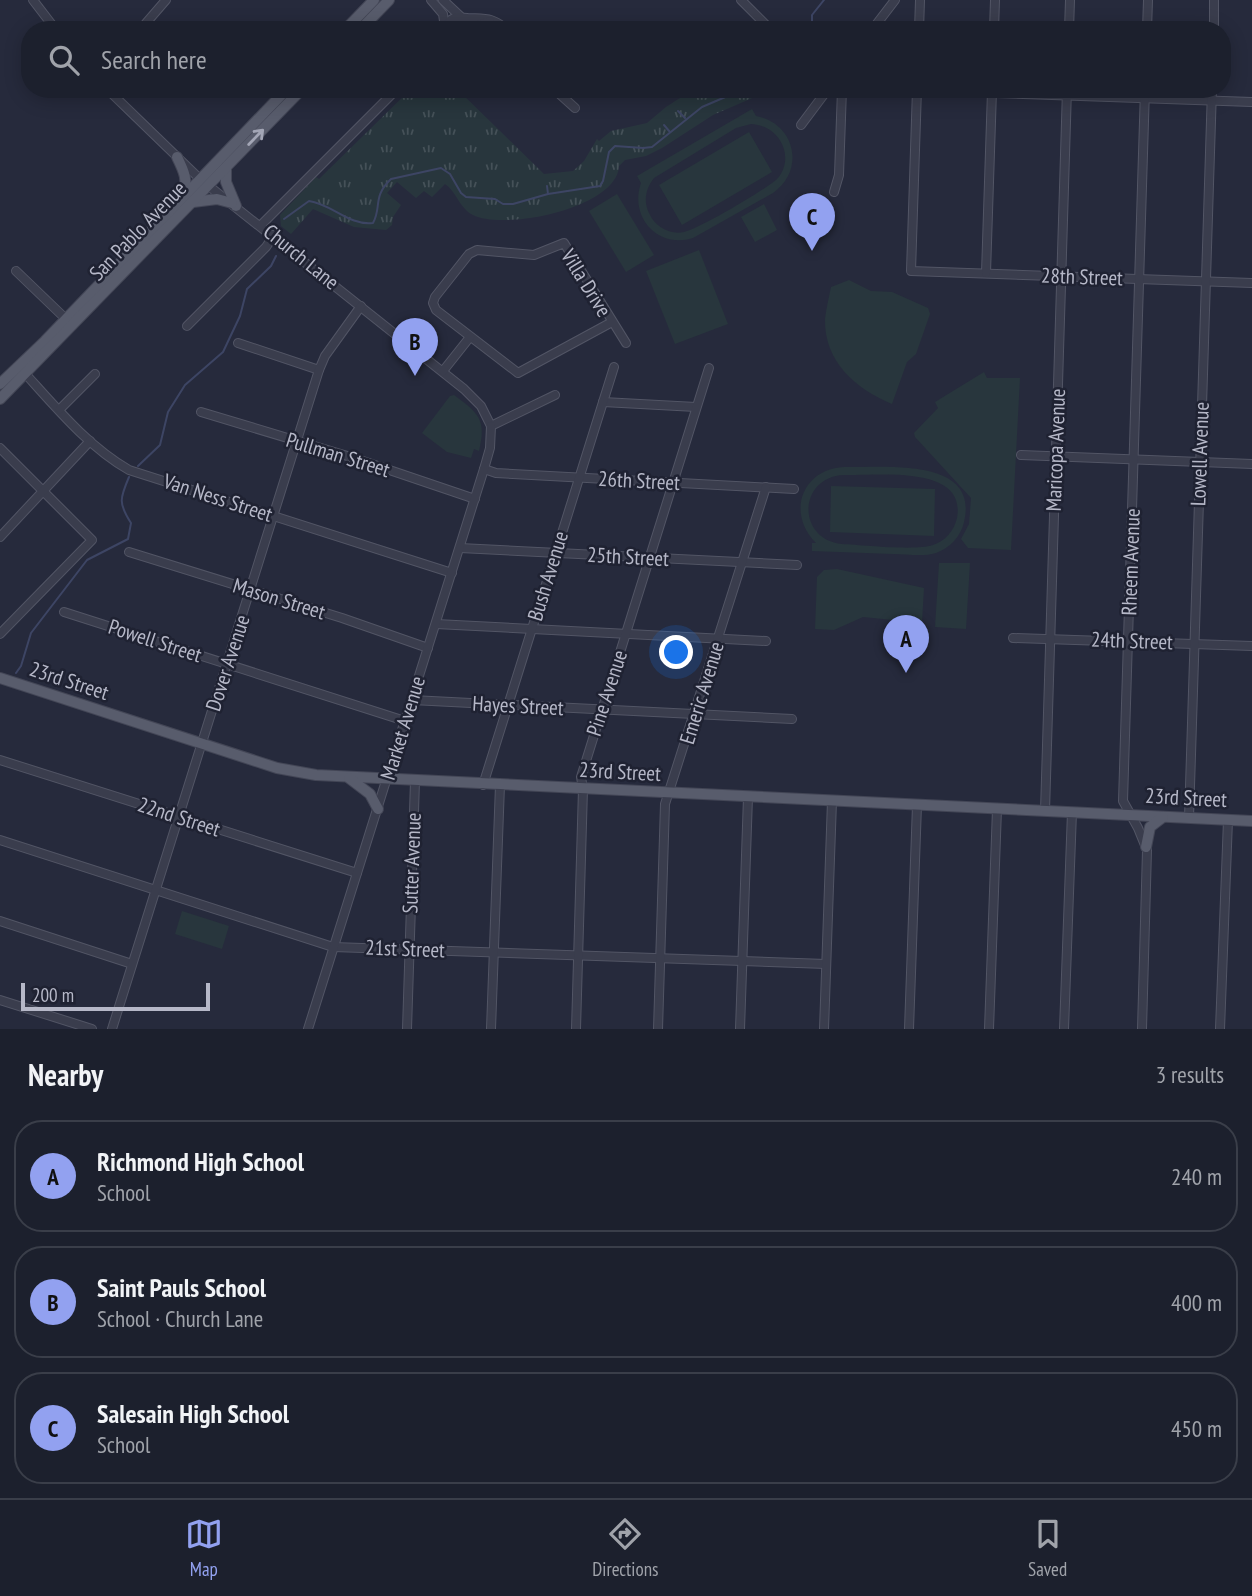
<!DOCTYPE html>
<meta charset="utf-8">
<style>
:root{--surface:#1c202d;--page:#252835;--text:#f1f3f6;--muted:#a0a3aa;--line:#3a3e49;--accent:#92a1f0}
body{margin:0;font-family:"PT Sans Narrow",sans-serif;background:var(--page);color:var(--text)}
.scale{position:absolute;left:21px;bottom:18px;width:189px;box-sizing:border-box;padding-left:7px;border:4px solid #b6b8c8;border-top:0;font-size:19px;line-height:24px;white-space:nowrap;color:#b6b8c8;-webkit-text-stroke:5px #1f2232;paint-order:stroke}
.you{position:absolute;left:677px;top:653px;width:24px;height:24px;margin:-18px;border:5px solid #fff;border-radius:50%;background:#1a73e8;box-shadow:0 0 0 10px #1a73e833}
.badge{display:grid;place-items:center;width:46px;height:46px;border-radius:50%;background:var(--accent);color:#111;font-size:23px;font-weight:700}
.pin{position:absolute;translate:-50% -58px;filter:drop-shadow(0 2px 4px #0008)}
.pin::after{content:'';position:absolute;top:37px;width:24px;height:21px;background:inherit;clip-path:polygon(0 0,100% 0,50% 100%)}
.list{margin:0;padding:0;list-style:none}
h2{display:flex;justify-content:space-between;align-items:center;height:91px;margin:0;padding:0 28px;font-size:30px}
h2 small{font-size:23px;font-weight:400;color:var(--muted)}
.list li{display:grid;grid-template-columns:46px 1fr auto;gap:21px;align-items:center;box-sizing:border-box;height:112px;margin:0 14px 14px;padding:0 14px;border:2px solid var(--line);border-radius:28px}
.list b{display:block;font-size:26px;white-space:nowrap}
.list p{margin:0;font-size:23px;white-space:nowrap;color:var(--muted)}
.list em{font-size:23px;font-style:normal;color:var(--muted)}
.icon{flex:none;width:38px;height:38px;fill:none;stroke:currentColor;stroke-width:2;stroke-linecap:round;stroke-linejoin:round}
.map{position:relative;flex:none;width:1252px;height:1029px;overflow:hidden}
.search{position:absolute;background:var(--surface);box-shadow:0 4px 18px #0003;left:21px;right:21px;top:21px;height:77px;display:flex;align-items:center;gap:18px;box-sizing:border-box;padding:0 24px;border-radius:28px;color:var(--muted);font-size:26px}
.sheet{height:469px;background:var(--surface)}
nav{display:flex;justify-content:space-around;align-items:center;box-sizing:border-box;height:98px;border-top:2px solid var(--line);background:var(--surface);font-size:19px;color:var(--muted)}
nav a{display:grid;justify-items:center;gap:4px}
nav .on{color:var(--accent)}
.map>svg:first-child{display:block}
.grass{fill:url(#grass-tufts)}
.garden{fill:#28363d;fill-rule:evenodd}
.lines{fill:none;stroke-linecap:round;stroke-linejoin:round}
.stream{stroke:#3d4564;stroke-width:2}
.minor-casing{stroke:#525565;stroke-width:10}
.major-casing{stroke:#434656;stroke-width:12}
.minor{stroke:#3a3d4d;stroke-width:8}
.major{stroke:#585c6c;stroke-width:10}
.oneway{stroke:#a3a6b6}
.labels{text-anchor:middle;stroke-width:5;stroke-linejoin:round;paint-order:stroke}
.street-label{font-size:21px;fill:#b6b8c8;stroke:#1f2232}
</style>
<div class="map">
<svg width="1252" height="1029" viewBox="0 0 1252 1029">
<defs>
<pattern id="grass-tufts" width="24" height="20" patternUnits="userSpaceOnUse" patternTransform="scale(1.75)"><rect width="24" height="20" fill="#28363d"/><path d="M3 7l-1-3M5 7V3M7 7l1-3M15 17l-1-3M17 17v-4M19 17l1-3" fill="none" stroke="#455158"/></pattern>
</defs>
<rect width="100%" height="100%" fill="#262a3c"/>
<path class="grass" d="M411 89H457L544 174 573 171 584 161 597 139 599 141 611 131 647 123 666 107 694 89H773L713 115 662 148 646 156 625 160 619 166C617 208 505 231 473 215 460 209 456 191 445 184L432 197 424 191 416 198 397 182 387 193 401 205 393 217 392 225 386 230 354 227 313 209 291 234 281 226 280 215 316 177 319 179Z"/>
<g class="garden">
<path d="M752 109 756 116C795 123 806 170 773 193L693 238C658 249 629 217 641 183L637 176ZM751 124C778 125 796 155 778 178 769 188 697 230 684 232 670 235 655 227 649 213 643 201 646 188 654 178L736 128Z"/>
<polygon points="749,132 772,172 682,225 659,185"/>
<polygon points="617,194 654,255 626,272 589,211"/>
<polygon points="764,204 777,230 755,242 741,217"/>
<polygon points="699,250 728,324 675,344 646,271"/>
<path d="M849 280 871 291 892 292 928 308 930 314 916 354 907 362 892 404C856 389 824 362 825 319 826 309 829 297 831 287Z"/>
<polygon points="984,372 987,378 1020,378 1011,550 968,548 961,539 969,524 971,498 915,437 914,433 938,408 935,402"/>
<path d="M454 395C478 413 487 419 479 451L474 449 471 458 447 452 422 433 450 396Z"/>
<path d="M844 467C882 468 980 456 964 522 961 536 950 548 936 553 923 557 907 554 893 554 866 553 839 552 812 551V543H816C786 513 802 469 844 467ZM844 475C876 476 967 464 957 518 954 531 945 541 933 545 915 551 863 545 842 544 796 539 798 477 844 475Z"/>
<polygon points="831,486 935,489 934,536 830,532"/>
<polygon points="939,563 970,563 966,629 935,627"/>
<polygon points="837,569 924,588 922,623 863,617 834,630 815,629 817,577 824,570"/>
<polygon points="182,911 229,926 222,949 175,934"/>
</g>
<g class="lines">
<g class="stream">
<polyline points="812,30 812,15 824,0"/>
<polyline points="678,111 685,118"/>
<polyline points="664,125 670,132"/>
<polyline points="547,186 548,194"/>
<path d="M284 219 309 201C332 204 349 226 373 223 382 207 372 197 391 179L441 168 450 174 461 193 466 197 495 199 503 204H513L548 194 600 186 603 181 609 152 615 146 643 148 652 147 702 107 744 89"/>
<polyline points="138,466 160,445 168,412 185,385 223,352 240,316 247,289 271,266 276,256"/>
<path d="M16 673 21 666 31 633 87 560 128 539 131 523C118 503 120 498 129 477"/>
</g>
<g class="minor-casing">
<g id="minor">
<polyline points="33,0 56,30"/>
<polyline points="431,0 443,14 445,28"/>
<polyline points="443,0 461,17"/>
<polyline points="741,0 771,30"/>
<polyline points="140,30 166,0"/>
<path d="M445 30C449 16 456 17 468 18 485 19 493 17 507 30"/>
<polyline points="474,30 478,25 490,21"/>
<polyline points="872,30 895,0"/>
<polyline points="919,30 920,0"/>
<polyline points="994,30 995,0"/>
<polyline points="1069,30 1070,0"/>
<polyline points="1147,30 1148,0"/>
<polyline points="1214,30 1214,0"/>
<polyline points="107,89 200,179 464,389 481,406 491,426"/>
<polyline points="554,89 575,108"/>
<polyline points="879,89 1252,102"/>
<polyline points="917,89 911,271 1252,283"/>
<polyline points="801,125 828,89"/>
<polyline points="834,192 839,175 842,89"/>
<polyline points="261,225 397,89"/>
<polyline points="16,271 68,321"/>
<polyline points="986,273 992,91"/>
<polyline points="612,322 518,373 436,310 433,303 435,297 469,254 477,250 534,255 564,243 626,343"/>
<polyline points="187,326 266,247 274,235"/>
<polyline points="238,343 319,370"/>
<path d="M21 369C53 404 87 446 129 470L452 573"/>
<polyline points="443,371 470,337"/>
<polyline points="603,402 696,407"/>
<polyline points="60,409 95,374"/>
<polyline points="201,412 354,458 475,499"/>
<polyline points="491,426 555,395"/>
<polyline points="0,448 92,540 0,634"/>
<polyline points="1021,455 1252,464"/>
<polyline points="484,469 496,473 794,489"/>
<polyline points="0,537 90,441"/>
<polyline points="460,548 797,565"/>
<polyline points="129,552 342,618 428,648"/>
<polyline points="64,612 405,721"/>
<polyline points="436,624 766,641"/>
<polyline points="1013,638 1252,646"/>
<polyline points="412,700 792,719"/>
<polyline points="0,760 357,873"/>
<polyline points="483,785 614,367"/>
<polyline points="1045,811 1067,89"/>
<polyline points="1189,818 1212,89"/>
<polyline points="0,840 333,947 826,964"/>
<polyline points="0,921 132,964"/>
<polyline points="0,1000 92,1029"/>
<polyline points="112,1029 319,370 325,356 361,306"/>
<polyline points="308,1029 484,469 490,448 491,426"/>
<polyline points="407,1029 415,781"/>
<polyline points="491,1029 500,785"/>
<polyline points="576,1029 583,789 581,777 709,368"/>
<polyline points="658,1029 665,804 766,487"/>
<polyline points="740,1029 748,797"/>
<polyline points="824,1029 832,801"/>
<polyline points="909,1029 917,805"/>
<polyline points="989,1029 997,809"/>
<polyline points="1064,1029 1072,812"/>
<polyline points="1142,1029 1147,850 1138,828 1123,801 1145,89"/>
<polyline points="1220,1029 1228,820"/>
</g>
</g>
<g class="major-casing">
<g id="major">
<polyline points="345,30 374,0"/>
<polyline points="360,30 389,0"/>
<path d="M177 157C184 171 189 181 182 196"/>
<polyline points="226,168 226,182 236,206"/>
<polyline points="193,202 217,199 232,203"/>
<polyline points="0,384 45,341 287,89"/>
<polyline points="0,399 302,89"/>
<polyline points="0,678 277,768 316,775 1252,821"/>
<polyline points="349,778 370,794 378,809"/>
<polyline points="1146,847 1150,827 1163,817"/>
</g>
</g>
<use href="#minor" class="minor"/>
<use href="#major" class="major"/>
</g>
<defs><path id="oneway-shaft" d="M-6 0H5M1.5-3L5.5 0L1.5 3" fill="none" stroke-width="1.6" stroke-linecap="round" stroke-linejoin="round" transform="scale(1.75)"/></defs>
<use class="oneway" href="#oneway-shaft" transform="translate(256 137) rotate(-46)"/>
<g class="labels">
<g class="street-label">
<text transform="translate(138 231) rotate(-46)" y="7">San Pablo Avenue</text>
<text transform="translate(301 257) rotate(39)" y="7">Church Lane</text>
<text transform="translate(1082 277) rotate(2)" y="7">28th Street</text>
<text transform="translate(586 283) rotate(58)" y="7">Villa Drive</text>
<text transform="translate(1056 450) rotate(-88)" y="7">Maricopa Avenue</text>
<text transform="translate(1200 454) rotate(-88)" y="7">Lowell Avenue</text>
<text transform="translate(338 455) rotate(17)" y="7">Pullman Street</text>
<text transform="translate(639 481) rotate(3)" y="7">26th Street</text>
<text transform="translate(218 498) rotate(18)" y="7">Van Ness Street</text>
<text transform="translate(628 557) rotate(3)" y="7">25th Street</text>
<text transform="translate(1131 562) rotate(-88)" y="7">Rheem Avenue</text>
<text transform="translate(548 576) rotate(-73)" y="7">Bush Avenue</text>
<text transform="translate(279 599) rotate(17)" y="7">Mason Street</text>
<text transform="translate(155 641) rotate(18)" y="7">Powell Street</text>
<text transform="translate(1132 641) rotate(2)" y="7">24th Street</text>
<text transform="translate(228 663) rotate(-72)" y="7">Dover Avenue</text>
<text transform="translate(69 681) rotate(18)" y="7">23rd Street</text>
<text transform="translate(607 693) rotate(-72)" y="7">Pine Avenue</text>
<text transform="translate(702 693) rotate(-73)" y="7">Emeric Avenue</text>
<text transform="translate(518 706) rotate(3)" y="7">Hayes Street</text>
<text transform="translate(403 728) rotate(-73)" y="7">Market Avenue</text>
<text transform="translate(620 772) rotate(3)" y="7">23rd Street</text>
<text transform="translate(1186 798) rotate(3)" y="7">23rd Street</text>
<text transform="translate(179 817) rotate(18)" y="7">22nd Street</text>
<text transform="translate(412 863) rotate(-88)" y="7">Sutter Avenue</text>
<text transform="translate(405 949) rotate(2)" y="7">21st Street</text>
</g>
</g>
</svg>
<div class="scale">200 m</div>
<div class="you"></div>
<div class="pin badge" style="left:906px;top:673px">A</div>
<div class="pin badge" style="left:415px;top:376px">B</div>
<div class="pin badge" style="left:812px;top:251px">C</div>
<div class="search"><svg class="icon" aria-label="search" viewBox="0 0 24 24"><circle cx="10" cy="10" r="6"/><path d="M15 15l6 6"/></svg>Search here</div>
</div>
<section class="sheet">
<h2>Nearby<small>3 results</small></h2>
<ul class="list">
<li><span class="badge">A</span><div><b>Richmond High School</b><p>School</p></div><em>240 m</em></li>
<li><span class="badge">B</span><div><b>Saint Pauls School</b><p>School · Church Lane</p></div><em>400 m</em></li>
<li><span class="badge">C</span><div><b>Salesain High School</b><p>School</p></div><em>450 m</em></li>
</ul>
</section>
<nav>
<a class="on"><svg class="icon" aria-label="map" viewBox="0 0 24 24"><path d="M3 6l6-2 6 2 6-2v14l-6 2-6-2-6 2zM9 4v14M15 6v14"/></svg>Map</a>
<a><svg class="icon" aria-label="directions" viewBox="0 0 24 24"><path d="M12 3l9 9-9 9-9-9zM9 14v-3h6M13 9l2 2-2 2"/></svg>Directions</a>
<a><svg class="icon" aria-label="saved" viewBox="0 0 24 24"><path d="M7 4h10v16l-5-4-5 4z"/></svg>Saved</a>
</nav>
